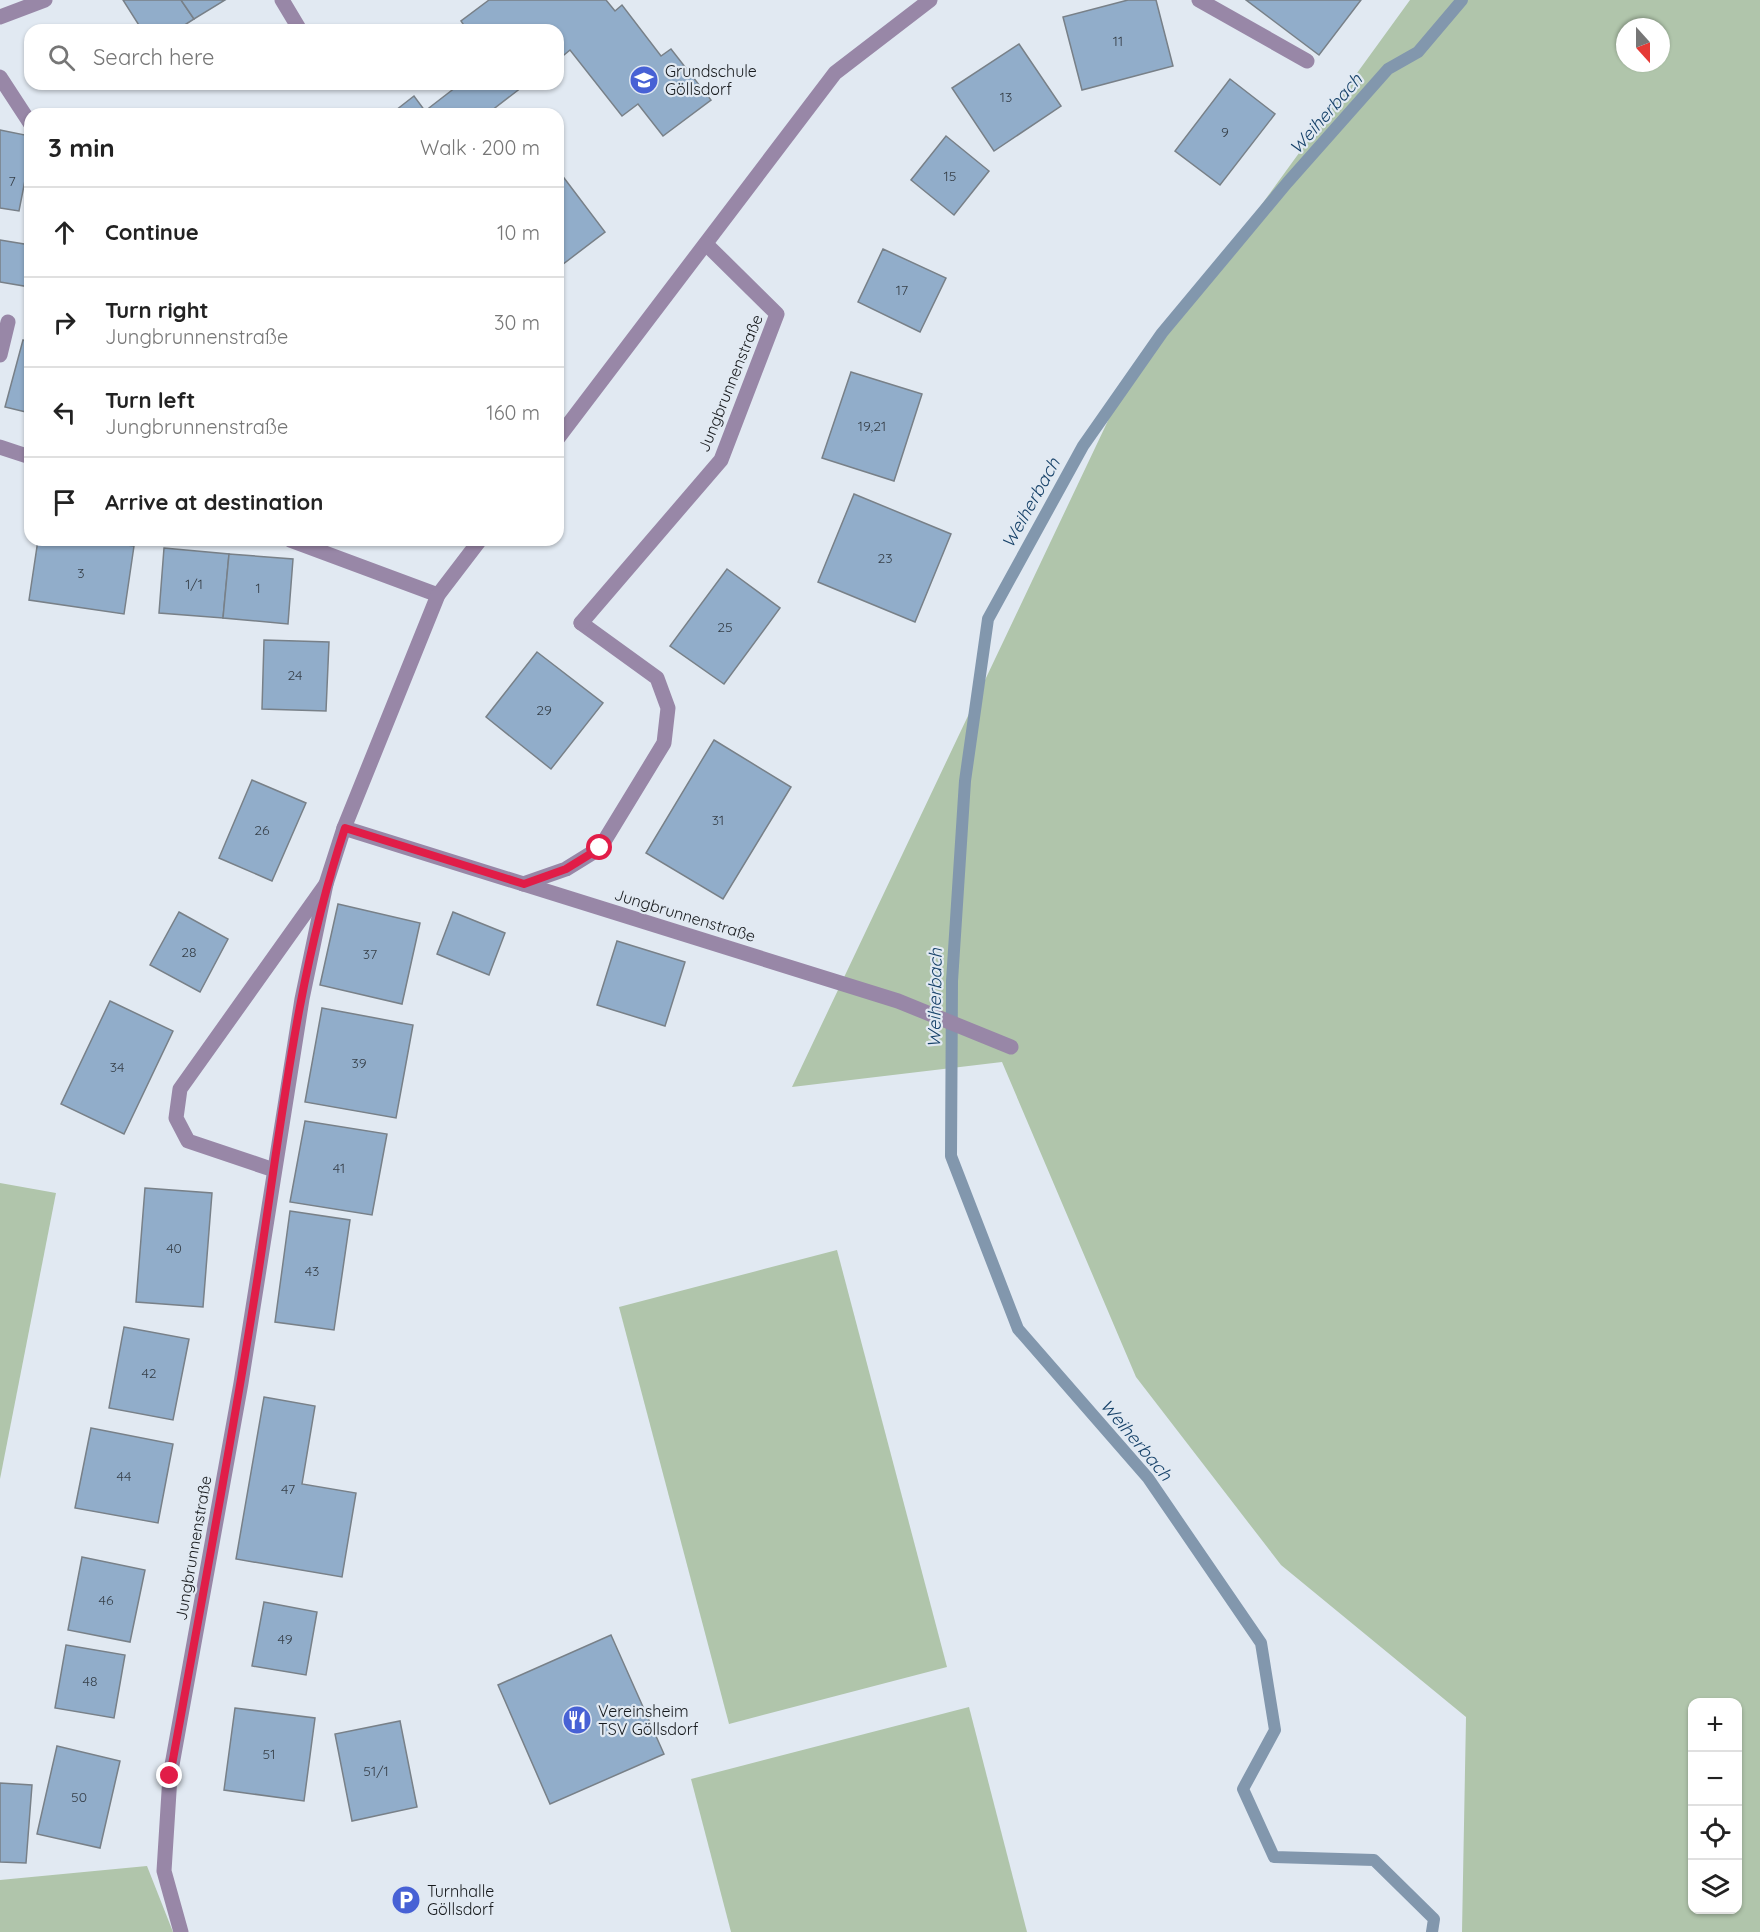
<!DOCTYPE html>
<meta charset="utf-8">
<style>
:root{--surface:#fff;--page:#f6f6f6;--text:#222;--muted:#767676;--line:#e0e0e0}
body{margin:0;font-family:Quicksand,sans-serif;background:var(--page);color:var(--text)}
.controls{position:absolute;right:18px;bottom:18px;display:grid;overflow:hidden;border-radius:12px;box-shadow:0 2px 4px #0004}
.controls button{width:54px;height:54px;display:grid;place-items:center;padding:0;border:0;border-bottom:2px solid var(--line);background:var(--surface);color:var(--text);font:30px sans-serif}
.compass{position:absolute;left:1616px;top:18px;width:54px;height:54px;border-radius:50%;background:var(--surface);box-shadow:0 2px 4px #0004;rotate:159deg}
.stop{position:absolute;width:18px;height:18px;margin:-14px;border:4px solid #e11d48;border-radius:50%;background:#fff}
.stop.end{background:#e11d48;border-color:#fff;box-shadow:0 2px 6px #0008}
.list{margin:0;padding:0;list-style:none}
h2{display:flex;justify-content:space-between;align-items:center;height:78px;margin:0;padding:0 24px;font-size:26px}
h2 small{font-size:20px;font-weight:400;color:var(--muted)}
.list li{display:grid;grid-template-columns:39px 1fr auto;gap:18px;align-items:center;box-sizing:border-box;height:90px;padding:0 24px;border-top:2px solid var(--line)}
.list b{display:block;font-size:22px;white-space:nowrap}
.list p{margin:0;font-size:20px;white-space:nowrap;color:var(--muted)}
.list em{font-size:20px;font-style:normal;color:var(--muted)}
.icon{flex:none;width:33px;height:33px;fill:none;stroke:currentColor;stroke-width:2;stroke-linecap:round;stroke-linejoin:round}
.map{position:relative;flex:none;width:1760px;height:1932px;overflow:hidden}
.search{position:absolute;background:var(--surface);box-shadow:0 2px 4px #0004;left:24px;top:24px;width:540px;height:66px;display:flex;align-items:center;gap:15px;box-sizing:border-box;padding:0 21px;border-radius:18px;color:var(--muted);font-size:22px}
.panel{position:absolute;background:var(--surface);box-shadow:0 2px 4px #0004;left:24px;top:108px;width:540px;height:438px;border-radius:18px}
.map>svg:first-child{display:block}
.green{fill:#b0c5ab;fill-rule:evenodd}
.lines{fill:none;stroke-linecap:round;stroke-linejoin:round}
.stream{stroke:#8297ad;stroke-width:12}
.building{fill:#91adca;stroke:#788088;stroke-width:1.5}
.service{stroke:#9887a7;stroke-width:15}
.minor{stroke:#9887a7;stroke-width:15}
.tertiary{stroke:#9887a7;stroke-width:15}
.route{stroke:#e11d48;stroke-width:8}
.labels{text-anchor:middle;stroke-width:4.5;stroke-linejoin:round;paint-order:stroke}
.number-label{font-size:14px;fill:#363f48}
.poi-label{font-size:16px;fill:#171a1d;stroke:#e1e9f2;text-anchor:start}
.street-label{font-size:16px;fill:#171a1d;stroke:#e1e9f2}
.water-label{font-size:18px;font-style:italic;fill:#18436a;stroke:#e1e9f2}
</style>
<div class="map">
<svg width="1760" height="1932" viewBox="0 0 1760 1932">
<rect width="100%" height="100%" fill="#e1e9f2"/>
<g class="green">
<path d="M1410 0H1760V1932H1462L1466 1717 1281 1565 1136 1377 1002 1062 792 1087 1114 408ZM1625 27H1661V63H1625ZM1692 1702H1738V1910H1692Z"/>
<polygon points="0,1183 56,1193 0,1479"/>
<polygon points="837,1250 947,1667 729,1724 619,1307"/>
<polygon points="969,1707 1027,1932 731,1932 691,1779"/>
<polygon points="147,1866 173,1932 0,1932 0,1880"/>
</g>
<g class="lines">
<polyline class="stream" points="1432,1932 1434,1919 1374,1860 1274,1857 1243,1789 1275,1730 1261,1643 1148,1478 1018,1329 951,1156 952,981 965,781 988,619 1083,446 1162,333 1287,183 1388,69 1418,52 1462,0"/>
</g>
<g class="building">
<polygon points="123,0 181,0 194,19 177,30 142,30"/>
<polygon points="181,0 225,0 194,19"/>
<polygon points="489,0 606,0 615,11 622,5 661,56 671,49 711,100 663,136 638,104 622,116 570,50 558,60 558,30 467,30 461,21"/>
<polygon points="1128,0 1156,0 1173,66 1082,90 1063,17"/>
<polygon points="1246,0 1361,0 1319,55"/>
<polygon points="1019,44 1061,106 994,151 952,88"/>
<polygon points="1230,79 1275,114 1220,185 1175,151"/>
<polygon points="460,84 526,84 487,114 391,114 414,96 425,111"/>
<polygon points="0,130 30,136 30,155 19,211 0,208"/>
<polygon points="946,136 989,171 954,215 911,180"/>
<polygon points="558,170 605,232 558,268"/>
<polygon points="0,240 30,245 30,287 0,282"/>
<polygon points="883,249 946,278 920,332 858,302"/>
<polygon points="23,340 30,342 30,413 5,407"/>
<polygon points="851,372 922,394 894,481 822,458"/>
<polygon points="854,494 951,534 915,622 818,582"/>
<polygon points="38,540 92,540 134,546 124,614 29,600"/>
<polygon points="164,548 229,554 223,618 159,613"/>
<polygon points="229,554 293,559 288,624 223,618"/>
<polygon points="727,569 780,608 724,684 670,646"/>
<polygon points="264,640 329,642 326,711 262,709"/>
<polygon points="537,652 603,703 551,769 486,717"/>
<polygon points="714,740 791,787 723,899 646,853"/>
<polygon points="252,780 306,803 272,881 219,858"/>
<polygon points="338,904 420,923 402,1004 320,985"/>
<polygon points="179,912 228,939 200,992 150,965"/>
<polygon points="453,912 505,933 489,975 437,954"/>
<polygon points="617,941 685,962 665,1026 597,1005"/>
<polygon points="110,1001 173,1031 124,1134 61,1104"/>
<polygon points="322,1008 413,1025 396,1118 305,1102"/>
<polygon points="305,1121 387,1134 372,1215 290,1202"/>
<polygon points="145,1188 212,1193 203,1307 136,1302"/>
<polygon points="290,1211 350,1220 334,1330 275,1322"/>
<polygon points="124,1327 189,1339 173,1420 109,1408"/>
<polygon points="264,1397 315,1406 302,1484 356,1493 342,1577 236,1559"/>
<polygon points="91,1428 173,1444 158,1523 75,1508"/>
<polygon points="82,1557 145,1570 130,1642 68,1630"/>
<polygon points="264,1602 317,1612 306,1675 252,1666"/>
<polygon points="611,1635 664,1754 550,1804 498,1685"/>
<polygon points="66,1645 125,1655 114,1718 55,1708"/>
<polygon points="235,1708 315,1718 304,1801 224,1790"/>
<polygon points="400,1721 417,1807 352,1821 335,1734"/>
<polygon points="57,1746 120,1761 100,1848 37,1834"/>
<polygon points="0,1783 32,1785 26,1863 0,1862"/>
</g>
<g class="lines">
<g class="service">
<polyline points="282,0 300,30"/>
<polyline points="1199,0 1307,61"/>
<polyline points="0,355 8,322"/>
<polyline points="523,884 566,869 600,848 664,743 668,708 657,678 581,623"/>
<polyline points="274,1170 188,1141 176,1118 180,1089 326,884"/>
</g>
<g class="minor">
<polyline points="0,77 30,123"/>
<polyline points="558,438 835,73 930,0"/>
<polyline points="0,447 30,457"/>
<polyline points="290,540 438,595"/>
<polyline points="581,623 721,460 777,314 706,244"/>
<polyline points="344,828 898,1001 1011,1047"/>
<polyline points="181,1932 164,1871 170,1776 241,1383 302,999 326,884 344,828 438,595 480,540"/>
</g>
<polyline class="tertiary" points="0,17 45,0"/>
</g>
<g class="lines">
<path class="route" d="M170 1776C200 1609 232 1442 258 1275 281 1126 297 972 345 828L524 884 566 869 600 848"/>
</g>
<defs>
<g id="school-disc" transform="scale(1.5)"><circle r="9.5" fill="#4761d5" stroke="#e1e9f2"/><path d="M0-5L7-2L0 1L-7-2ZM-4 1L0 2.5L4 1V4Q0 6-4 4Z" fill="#fff"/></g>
<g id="restaurant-disc" transform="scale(1.5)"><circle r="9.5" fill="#4761d5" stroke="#e1e9f2"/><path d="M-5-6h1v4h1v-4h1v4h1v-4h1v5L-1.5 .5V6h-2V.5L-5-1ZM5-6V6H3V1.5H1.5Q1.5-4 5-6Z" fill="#fff"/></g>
<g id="parking-disc" transform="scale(1.5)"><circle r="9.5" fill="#4761d5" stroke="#e1e9f2"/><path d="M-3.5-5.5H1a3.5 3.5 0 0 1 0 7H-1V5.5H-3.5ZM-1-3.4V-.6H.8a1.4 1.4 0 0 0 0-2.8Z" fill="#fff"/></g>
</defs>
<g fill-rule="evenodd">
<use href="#school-disc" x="644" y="80"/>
<use href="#restaurant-disc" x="577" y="1720"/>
<use href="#parking-disc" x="406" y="1900"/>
</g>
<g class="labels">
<g class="number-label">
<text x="1118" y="46">11</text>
<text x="1006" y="102">13</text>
<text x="1225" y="137">9</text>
<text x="950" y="181">15</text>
<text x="12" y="186">7</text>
<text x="902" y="295">17</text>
<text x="872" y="431">19,21</text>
<text x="885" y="563">23</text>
<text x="81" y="578">3</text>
<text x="194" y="589">1/1</text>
<text x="258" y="593">1</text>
<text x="725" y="632">25</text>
<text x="295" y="680">24</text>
<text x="544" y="715">29</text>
<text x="718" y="825">31</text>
<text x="262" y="835">26</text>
<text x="189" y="957">28</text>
<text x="370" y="959">37</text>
<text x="359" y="1068">39</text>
<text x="117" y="1072">34</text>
<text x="339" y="1173">41</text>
<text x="174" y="1253">40</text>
<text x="312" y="1276">43</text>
<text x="149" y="1378">42</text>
<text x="124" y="1481">44</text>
<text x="288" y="1494">47</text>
<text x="106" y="1605">46</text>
<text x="285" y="1644">49</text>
<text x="90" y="1686">48</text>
<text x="269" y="1759">51</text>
<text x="376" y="1776">51/1</text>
<text x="79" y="1802">50</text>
</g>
<g class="poi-label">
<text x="665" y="77">Grundschule<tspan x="665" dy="18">Göllsdorf</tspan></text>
<text x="598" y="1717">Vereinsheim<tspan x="598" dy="18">TSV Göllsdorf</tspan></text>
<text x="427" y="1897">Turnhalle<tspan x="427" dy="18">Göllsdorf</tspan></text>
</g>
<g class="street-label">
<text transform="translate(730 383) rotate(-68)" y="6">Jungbrunnenstraße</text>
<text transform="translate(685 915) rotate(17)" y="6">Jungbrunnenstraße</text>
<text transform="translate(193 1548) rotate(-80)" y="6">Jungbrunnenstraße</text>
</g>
<g class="water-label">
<text transform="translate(1326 114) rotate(-49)" y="6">Weiherbach</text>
<text transform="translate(1031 503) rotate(-61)" y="6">Weiherbach</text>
<text transform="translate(935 998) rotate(-89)" y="6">Weiherbach</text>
<text transform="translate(1136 1440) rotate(50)" y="6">Weiherbach</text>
</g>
</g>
</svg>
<div class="controls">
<button>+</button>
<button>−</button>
<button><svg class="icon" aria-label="locate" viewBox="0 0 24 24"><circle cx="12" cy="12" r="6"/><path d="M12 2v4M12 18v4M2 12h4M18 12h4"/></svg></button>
<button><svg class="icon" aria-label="layers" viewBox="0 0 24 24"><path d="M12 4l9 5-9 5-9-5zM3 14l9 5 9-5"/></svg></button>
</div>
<svg class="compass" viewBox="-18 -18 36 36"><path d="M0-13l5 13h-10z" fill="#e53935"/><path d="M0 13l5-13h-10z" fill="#767676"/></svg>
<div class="stop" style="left:600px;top:848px"></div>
<div class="stop end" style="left:170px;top:1776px"></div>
<div class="search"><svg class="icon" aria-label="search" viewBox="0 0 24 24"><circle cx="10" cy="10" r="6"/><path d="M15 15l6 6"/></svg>Search here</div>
<section class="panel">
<h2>3 min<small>Walk · 200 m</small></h2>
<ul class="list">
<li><svg class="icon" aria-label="ahead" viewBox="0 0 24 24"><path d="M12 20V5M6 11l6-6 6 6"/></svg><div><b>Continue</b></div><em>10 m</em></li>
<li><svg class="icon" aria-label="right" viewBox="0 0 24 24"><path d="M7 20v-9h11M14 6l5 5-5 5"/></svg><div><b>Turn right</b><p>Jungbrunnenstraße</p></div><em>30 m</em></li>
<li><svg class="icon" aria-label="left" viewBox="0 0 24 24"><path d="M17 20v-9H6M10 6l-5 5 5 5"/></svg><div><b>Turn left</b><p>Jungbrunnenstraße</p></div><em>160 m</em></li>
<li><svg class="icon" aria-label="arrive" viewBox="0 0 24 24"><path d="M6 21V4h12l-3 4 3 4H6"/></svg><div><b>Arrive at destination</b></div></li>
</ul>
</section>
</div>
